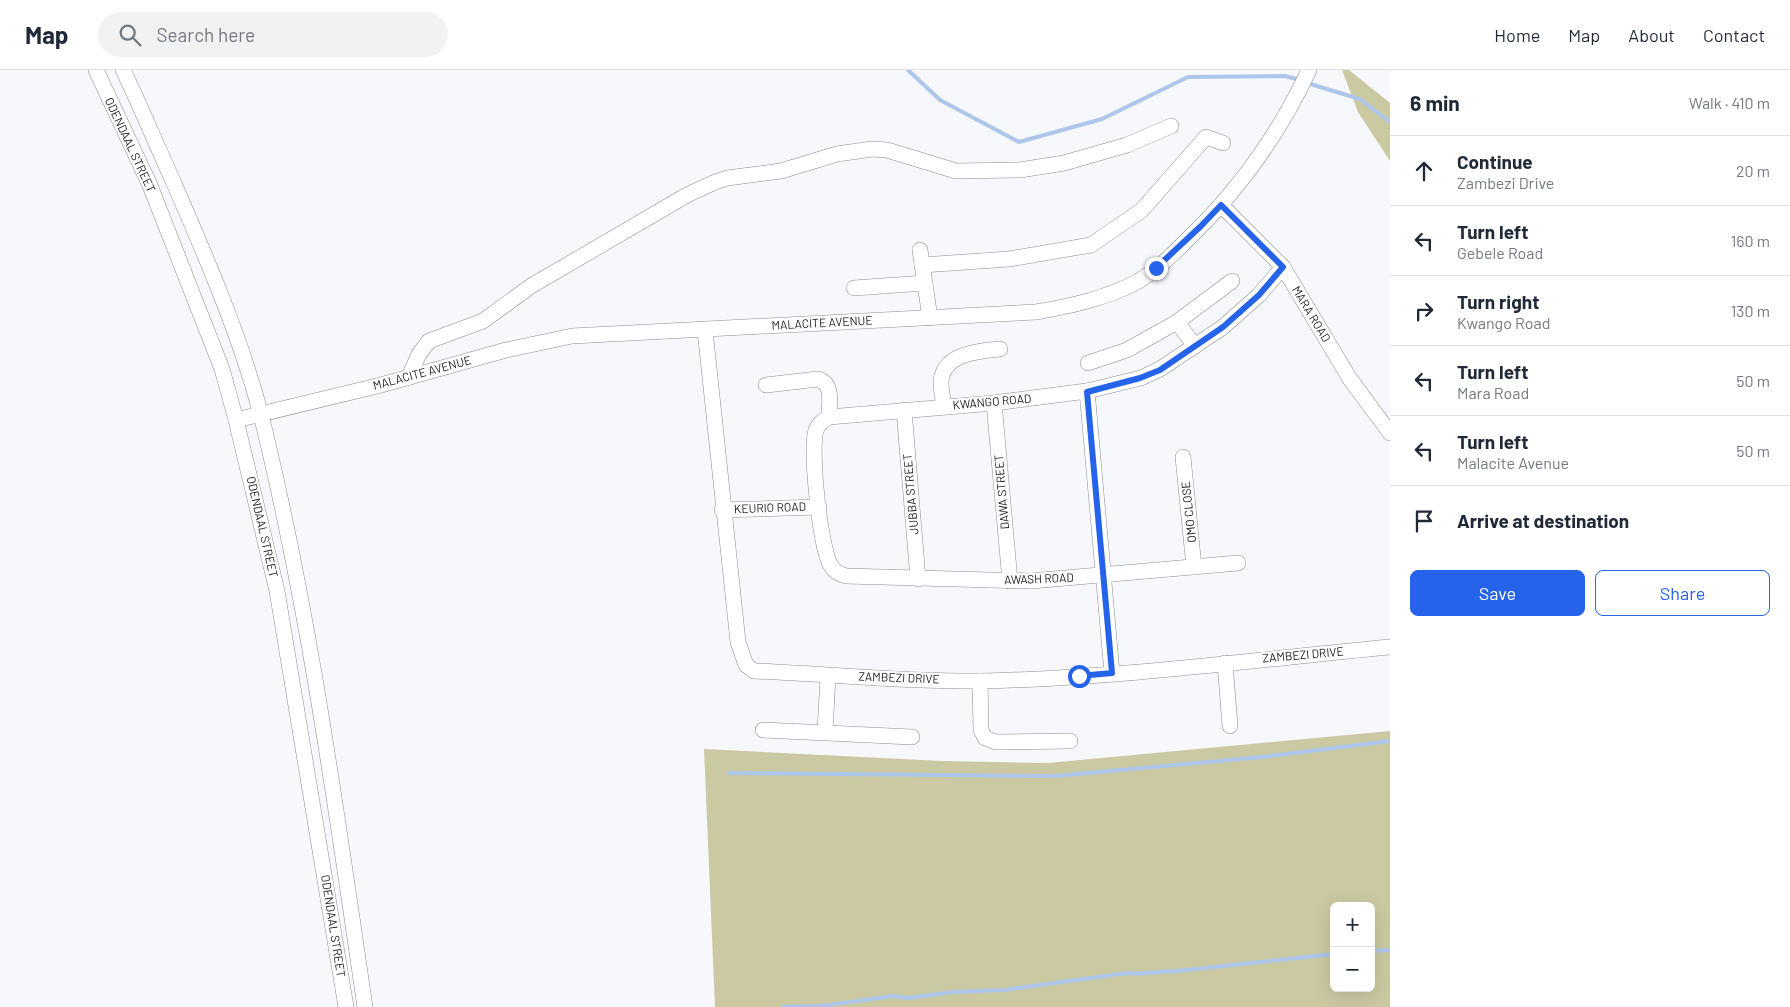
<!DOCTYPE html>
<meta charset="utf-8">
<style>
:root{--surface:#fff;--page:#f2f2f3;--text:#1f2937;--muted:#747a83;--line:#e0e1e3;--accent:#2563eb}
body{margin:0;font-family:Barlow,sans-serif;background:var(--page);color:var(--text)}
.controls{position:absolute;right:15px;bottom:15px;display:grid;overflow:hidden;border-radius:8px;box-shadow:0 5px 20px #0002}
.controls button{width:45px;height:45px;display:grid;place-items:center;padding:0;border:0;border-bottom:1px solid var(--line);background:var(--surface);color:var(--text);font:25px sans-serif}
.stop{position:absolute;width:15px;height:15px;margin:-11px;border:4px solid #2563eb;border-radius:50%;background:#fff}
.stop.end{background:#2563eb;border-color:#fff;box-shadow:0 1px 5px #0008}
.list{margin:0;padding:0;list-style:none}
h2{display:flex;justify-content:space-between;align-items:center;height:65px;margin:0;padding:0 20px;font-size:21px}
h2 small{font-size:16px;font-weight:400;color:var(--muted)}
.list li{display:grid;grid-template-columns:32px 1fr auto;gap:15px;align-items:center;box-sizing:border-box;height:70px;padding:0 20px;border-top:1px solid var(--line)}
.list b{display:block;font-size:19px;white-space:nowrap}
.list p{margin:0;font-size:16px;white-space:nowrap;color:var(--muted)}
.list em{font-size:16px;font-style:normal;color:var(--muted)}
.actions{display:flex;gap:10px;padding:15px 20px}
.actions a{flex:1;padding:11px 0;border:1px solid var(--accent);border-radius:8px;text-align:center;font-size:18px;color:var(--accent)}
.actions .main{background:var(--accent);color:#fff}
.icon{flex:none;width:28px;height:28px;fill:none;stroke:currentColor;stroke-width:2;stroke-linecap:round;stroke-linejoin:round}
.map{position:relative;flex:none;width:1390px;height:937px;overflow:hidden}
header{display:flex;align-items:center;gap:30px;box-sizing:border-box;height:70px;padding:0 25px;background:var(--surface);border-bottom:1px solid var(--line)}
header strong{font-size:24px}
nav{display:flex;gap:28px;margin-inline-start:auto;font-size:18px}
.search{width:350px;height:45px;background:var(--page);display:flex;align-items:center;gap:12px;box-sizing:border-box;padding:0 18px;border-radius:28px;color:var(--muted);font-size:19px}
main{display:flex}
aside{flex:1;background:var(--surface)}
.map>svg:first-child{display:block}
.green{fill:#cac9a2;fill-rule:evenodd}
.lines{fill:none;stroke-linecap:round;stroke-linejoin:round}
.stream{stroke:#aec6ea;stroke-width:4}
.minor-casing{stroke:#8c8e91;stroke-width:16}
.minor{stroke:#fff;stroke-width:15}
.route{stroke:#2563eb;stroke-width:6}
.labels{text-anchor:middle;stroke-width:4;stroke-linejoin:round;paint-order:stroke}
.street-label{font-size:12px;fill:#1d1e1f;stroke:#fff}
</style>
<header>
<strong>Map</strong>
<div class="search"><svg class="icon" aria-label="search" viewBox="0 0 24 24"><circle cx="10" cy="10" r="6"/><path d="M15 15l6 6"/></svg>Search here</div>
<nav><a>Home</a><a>Map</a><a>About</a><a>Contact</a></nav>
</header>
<main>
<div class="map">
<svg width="1390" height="937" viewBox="0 0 1390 937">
<rect width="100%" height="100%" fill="#f6f8fb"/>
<g class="green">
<polygon points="1342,0 1349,0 1390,33 1390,91 1358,42"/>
<path d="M1390 661V937H715L704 679 942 691 1048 693ZM1334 836H1371V918H1334Z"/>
</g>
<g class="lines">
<g class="stream">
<polyline points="908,0 940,30 1019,72 1102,49 1188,7 1285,6 1300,10"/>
<polyline points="1307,13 1360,29 1390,52"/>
<polyline points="729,703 1055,706 1262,687 1390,671"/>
<polyline points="1371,881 1390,880"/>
<path d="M783 937 821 936 893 926 908 928 953 922 1004 920 1127 903C1144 905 1160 901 1177 901L1334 884"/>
</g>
<g class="minor-casing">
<g id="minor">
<polyline points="96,0 149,113 222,299 236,350 277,521 346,937"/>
<path d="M123 0C141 37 156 74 173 111 206 187 240 265 261 345 309 539 336 739 365 937"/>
<polyline points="1221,135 1283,197 1350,309 1390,363"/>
<polyline points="920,180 930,248"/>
<polyline points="922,195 1009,189 1091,175 1142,140 1206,67 1223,73"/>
<polyline points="854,218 925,213"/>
<polyline points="1177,252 1232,211"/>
<path d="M705 260 738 572 746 595 754 601C830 604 906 612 982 611 1117 608 1255 590 1390 577"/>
<polyline points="1088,293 1127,280 1177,252 1195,276"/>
<polyline points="409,307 419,284 429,271 483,251 531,216 687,125 715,112 727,108 781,101 837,84 872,79 887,80 956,101 1020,100 1064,93 1127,75 1171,56"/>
<path d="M766 315 818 309C834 314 829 333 829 347"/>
<polyline points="1087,321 1112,603"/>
<polyline points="994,333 1010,511"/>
<path d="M944 336C943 329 941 320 941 313 942 283 979 281 1000 279"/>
<polyline points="904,340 918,509"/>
<path d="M236 350 381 315 506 280 572 266 1036 242C1071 236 1104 229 1137 212 1156 201 1173 184 1189 168 1240 119 1279 64 1309 0"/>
<polyline points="1183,387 1194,497"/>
<polyline points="722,440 819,437"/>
<path d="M1238 493 1031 511 846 506C839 504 835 502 831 496 820 478 810 380 816 360 819 353 823 350 829 347L994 333 1087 321 1141 308 1160 299 1223 257 1259 225 1283 197"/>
<polyline points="1225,593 1230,656"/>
<polyline points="980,611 981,660 985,668 996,672 1070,671"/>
<polyline points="763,660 912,667"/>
<polyline points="825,662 828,606"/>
</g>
</g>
<use href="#minor" class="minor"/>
</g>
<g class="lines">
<polyline class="route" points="1079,606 1112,603 1087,322 1140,308 1160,300 1223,257 1259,225 1283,197 1221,135 1201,156 1156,198"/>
</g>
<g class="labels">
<g class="street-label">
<text transform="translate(130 75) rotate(65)" y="4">ODENDAAL STREET</text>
<text transform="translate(1311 244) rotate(59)" y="4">MARA ROAD</text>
<text transform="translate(822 253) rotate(-3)" y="4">MALACITE AVENUE</text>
<text transform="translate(422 303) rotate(-15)" y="4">MALACITE AVENUE</text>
<text transform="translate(992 332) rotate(-5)" y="4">KWANGO ROAD</text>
<text transform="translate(1002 422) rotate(-95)" y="4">DAWA STREET</text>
<text transform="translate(911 424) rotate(-95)" y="4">JUBBA STREET</text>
<text transform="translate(770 438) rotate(-2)" y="4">KEURIO ROAD</text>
<text transform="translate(1189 442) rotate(-96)" y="4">OMO CLOSE</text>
<text transform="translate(262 457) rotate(77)" y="4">ODENDAAL STREET</text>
<text transform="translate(1039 509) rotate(-2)" y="4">AWASH ROAD</text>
<text transform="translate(1303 585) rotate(-5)" y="4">ZAMBEZI DRIVE</text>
<text transform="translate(899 608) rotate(2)" y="4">ZAMBEZI DRIVE</text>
<text transform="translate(333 856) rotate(81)" y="4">ODENDAAL STREET</text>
</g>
</g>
</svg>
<div class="controls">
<button>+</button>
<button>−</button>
</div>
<div class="stop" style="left:1079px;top:606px"></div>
<div class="stop end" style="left:1156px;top:198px"></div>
</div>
<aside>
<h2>6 min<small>Walk · 410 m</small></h2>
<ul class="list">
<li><svg class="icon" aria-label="ahead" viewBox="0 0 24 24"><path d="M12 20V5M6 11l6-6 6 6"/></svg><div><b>Continue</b><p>Zambezi Drive</p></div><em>20 m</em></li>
<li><svg class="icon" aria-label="left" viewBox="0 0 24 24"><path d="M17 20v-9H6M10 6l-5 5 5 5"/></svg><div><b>Turn left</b><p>Gebele Road</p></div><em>160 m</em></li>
<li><svg class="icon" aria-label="right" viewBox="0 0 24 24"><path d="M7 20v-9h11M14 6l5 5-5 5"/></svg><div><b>Turn right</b><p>Kwango Road</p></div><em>130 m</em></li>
<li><svg class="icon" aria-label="left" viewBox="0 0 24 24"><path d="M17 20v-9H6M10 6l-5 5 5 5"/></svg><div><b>Turn left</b><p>Mara Road</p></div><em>50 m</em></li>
<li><svg class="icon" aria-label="left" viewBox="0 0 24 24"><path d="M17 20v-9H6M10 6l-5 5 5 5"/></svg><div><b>Turn left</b><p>Malacite Avenue</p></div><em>50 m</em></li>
<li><svg class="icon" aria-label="arrive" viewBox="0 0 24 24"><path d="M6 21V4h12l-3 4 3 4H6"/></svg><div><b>Arrive at destination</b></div></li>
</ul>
<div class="actions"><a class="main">Save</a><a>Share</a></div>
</aside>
</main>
